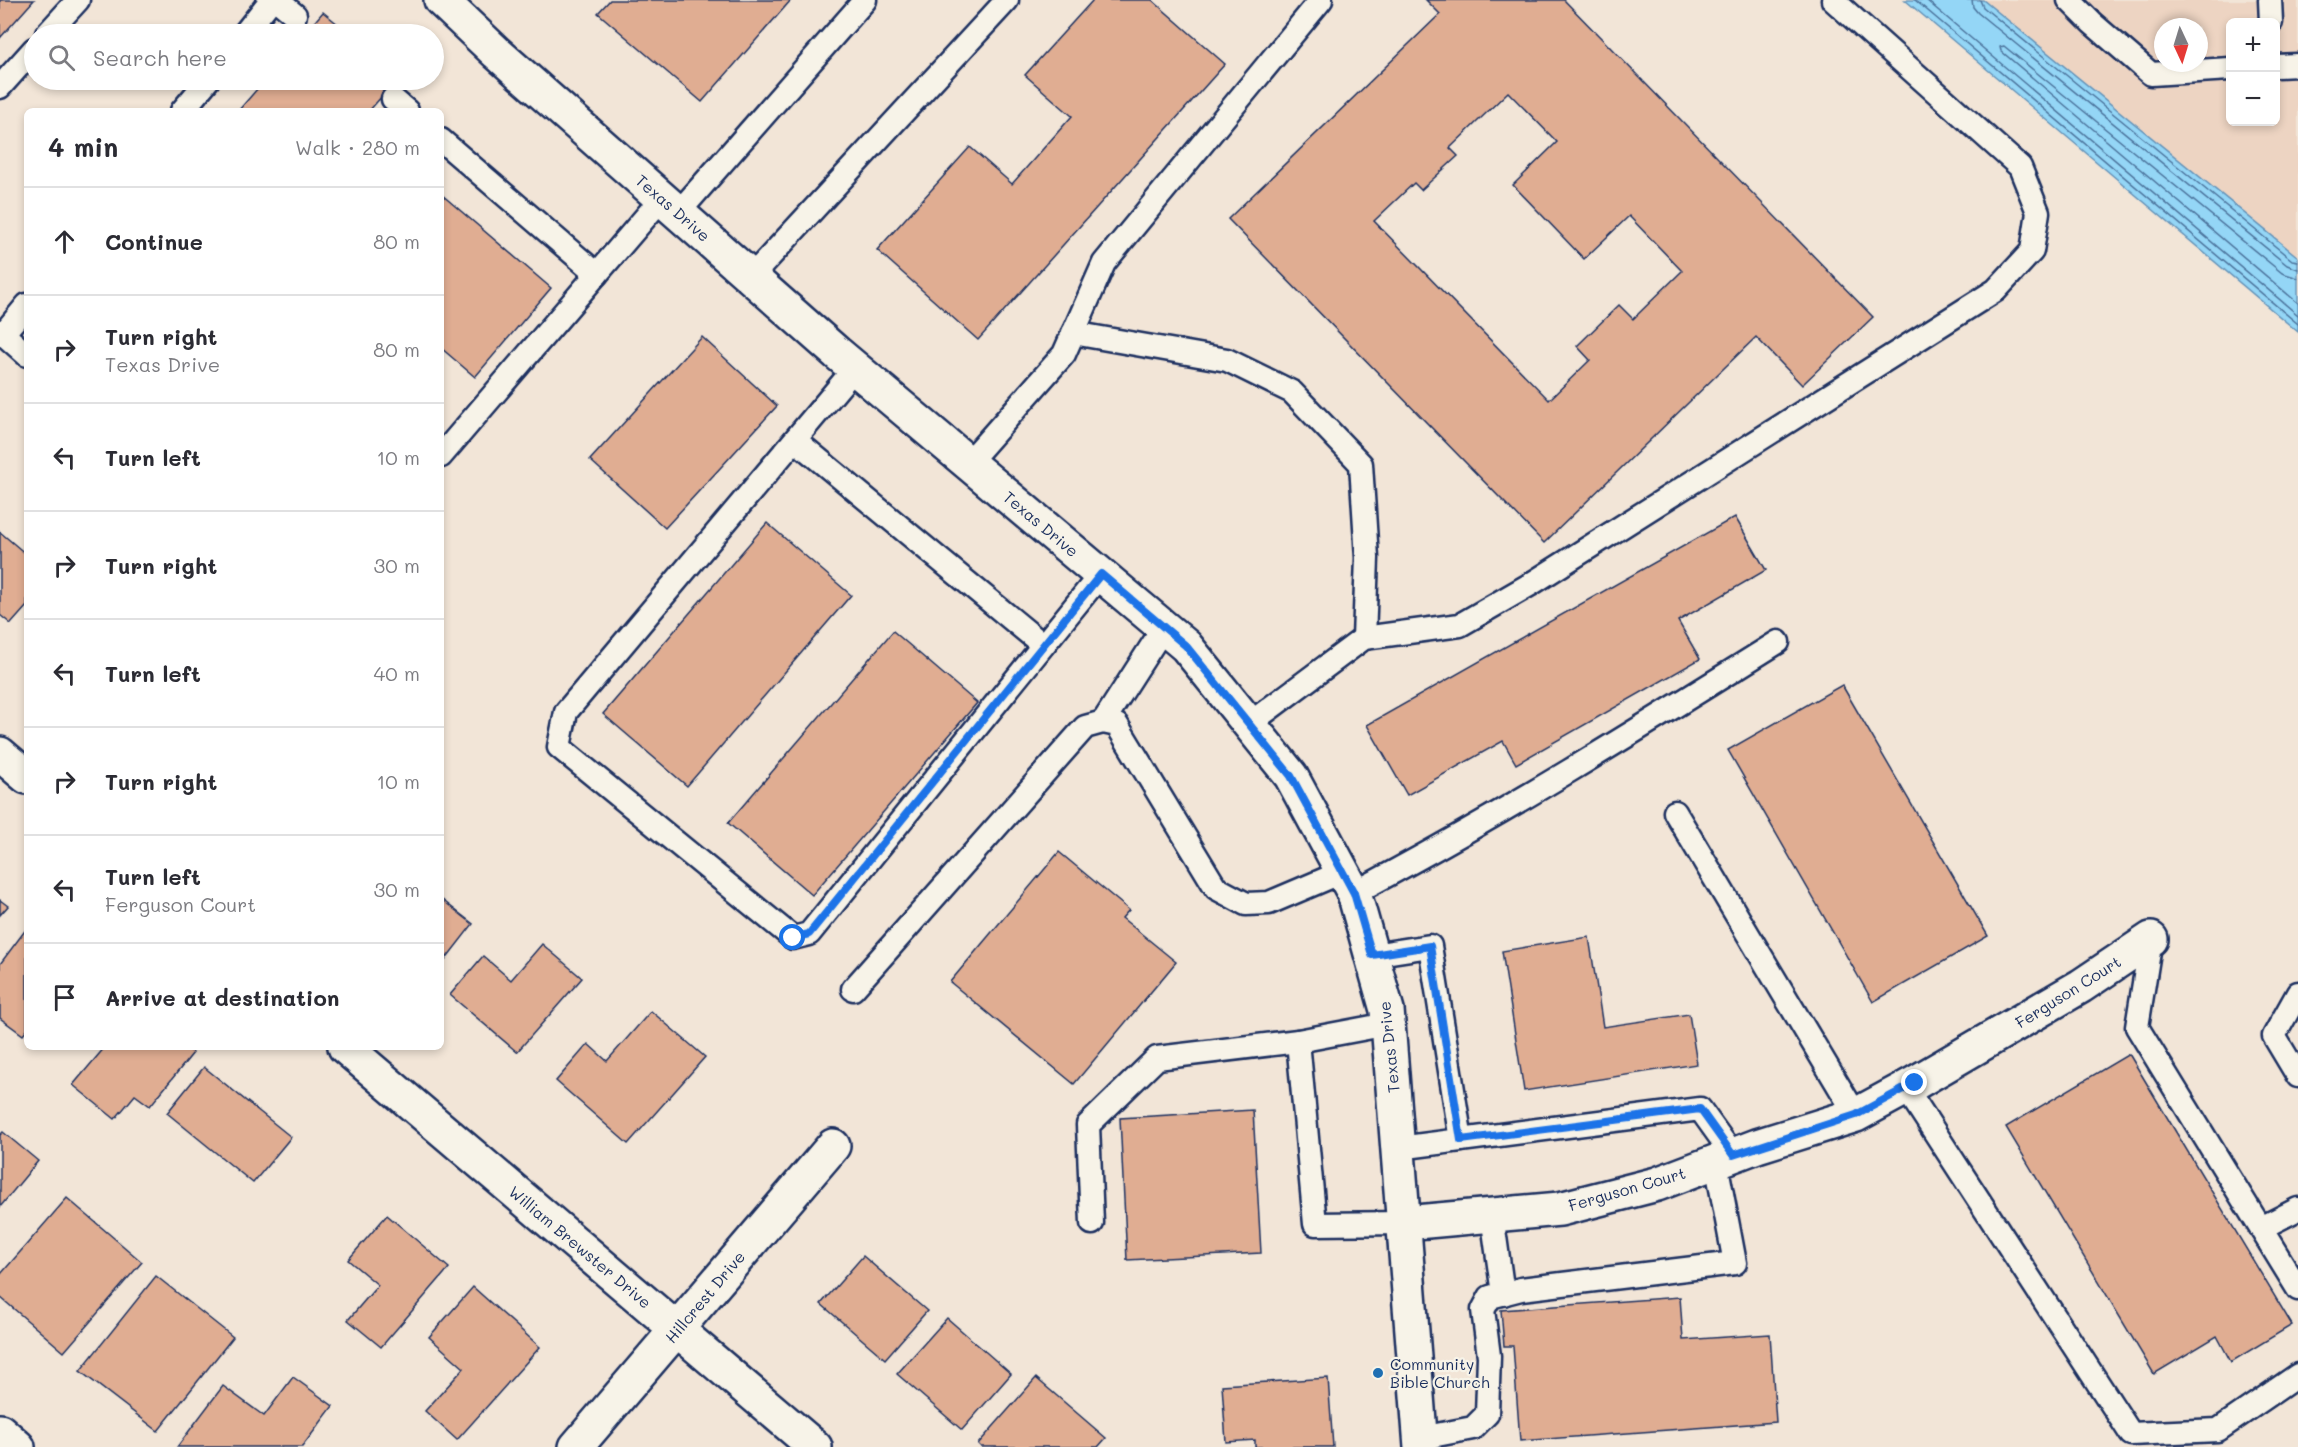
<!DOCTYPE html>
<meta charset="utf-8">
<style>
:root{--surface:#fff;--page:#f2f2f3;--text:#2b2b33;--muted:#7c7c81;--line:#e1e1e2}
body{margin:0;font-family:Mali,sans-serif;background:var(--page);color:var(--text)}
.controls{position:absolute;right:18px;top:18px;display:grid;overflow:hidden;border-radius:9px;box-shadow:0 3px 9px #0003}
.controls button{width:54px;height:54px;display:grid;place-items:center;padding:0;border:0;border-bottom:2px solid var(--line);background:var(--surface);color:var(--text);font:30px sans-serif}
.compass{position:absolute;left:2154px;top:18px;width:54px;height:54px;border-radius:50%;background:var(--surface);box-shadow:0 3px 9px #0003;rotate:176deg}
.stop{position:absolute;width:18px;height:18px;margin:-14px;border:4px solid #1a73e8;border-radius:50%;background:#fff}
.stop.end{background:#1a73e8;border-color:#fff;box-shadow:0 2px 6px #0008}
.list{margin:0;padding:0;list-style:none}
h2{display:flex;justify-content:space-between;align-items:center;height:78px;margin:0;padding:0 24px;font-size:26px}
h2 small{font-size:20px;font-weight:400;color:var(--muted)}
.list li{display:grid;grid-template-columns:39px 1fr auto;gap:18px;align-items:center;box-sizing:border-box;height:108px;padding:0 24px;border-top:2px solid var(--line)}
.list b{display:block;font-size:22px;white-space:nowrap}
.list p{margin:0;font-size:20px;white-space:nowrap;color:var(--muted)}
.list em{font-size:20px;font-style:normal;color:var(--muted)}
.icon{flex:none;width:33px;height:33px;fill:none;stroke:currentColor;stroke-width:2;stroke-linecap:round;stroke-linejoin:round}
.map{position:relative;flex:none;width:2298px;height:1447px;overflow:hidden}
.search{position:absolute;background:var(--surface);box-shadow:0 3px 9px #0003;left:24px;top:24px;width:420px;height:66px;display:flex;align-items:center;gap:15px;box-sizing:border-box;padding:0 21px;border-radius:33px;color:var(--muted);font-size:22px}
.panel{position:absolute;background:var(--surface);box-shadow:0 3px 9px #0003;left:24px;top:108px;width:420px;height:942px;border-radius:9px}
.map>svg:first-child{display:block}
.built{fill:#edd4c2;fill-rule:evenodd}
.water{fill:#94d6f6;stroke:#6493b9;stroke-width:1.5}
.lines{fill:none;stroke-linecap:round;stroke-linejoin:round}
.shore{stroke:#4b729b;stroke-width:1.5}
.building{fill:#e0ad92;stroke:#1b2f5e;stroke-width:1.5;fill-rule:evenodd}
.service-casing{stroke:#1b2f5e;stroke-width:27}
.minor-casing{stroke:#1b2f5e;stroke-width:38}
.tertiary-casing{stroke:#1b2f5e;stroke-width:38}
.service{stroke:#f7f3e8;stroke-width:22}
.minor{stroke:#f7f3e8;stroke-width:33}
.tertiary{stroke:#f7f3e8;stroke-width:33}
.route{stroke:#1a73e8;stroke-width:8}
.poi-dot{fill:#1f6fb2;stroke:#f7f3e8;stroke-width:2}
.labels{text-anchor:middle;stroke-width:4.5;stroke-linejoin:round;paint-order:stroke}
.street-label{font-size:16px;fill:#1b2f5e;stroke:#f7f3e8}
.poi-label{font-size:16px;fill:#1b2f5e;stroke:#f7f3e8;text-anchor:start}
</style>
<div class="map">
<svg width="2298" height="1447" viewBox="0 0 2298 1447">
<rect width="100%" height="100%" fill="#f2e5d7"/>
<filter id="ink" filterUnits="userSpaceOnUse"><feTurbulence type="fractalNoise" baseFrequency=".0167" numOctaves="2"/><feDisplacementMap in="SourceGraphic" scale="12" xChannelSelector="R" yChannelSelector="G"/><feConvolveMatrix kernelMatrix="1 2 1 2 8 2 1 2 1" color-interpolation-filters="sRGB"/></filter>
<g filter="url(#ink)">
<path class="built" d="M1983 0H2298V257L2109 102ZM2230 22H2276V122H2230ZM2163 27H2199V63H2163Z"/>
<polygon class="water" points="1905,0 1983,0 2298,257 2298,332"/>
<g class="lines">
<g class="shore">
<polyline points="1915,0 2298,324"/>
<polyline points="1926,0 2298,315"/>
<polyline points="1972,0 1973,7 1978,13 2287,265 2298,269"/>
<polyline points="1980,0 1983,7 2292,260 2298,261"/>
<polyline points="2298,278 2282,273 2004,46 2000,47 2001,51 2298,303"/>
</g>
</g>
<g class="building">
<polygon points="0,0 34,0 0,38"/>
<polygon points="610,0 791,0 702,102 598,13"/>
<polygon points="1093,0 1152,0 1225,64 978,340 877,250 970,147 1012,184 1072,116 1025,75"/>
<path d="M1426 0H1564L1873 317 1802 385 1756 337 1544 543 1228 219 1440 14ZM1508 92 1557 142 1513 185 1584 259 1629 216 1682 271 1633 319 1619 305 1577 346 1590 360 1549 400 1374 221 1414 183 1421 190 1458 156 1450 148Z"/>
<polygon points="323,12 350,34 304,34"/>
<polygon points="265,80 396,80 369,111 238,111"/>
<polygon points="441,194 551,288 475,377 441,348"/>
<polygon points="702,337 777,406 665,528 590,460"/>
<polygon points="1735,517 1766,570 1678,621 1700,659 1516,764 1503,741 1407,795 1367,725"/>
<polygon points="767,523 851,595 687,786 603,714"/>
<polygon points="0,532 27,555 27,606 11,624 0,615"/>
<polygon points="893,631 977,703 812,895 728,823"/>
<polygon points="1842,685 1988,936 1873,1002 1728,750"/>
<polygon points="1059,852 1129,910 1122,918 1176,962 1074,1084 950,982"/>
<polygon points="441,899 473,924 441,965"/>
<polygon points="0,900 8,906 0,915"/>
<polygon points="27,928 27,1030 23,1035 0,1018 0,964"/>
<polygon points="1589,937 1603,1027 1689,1014 1697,1064 1524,1091 1502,951"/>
<polygon points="542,944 582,978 517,1052 450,995 483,956 511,980"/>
<polygon points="651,1011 705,1057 628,1144 556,1081 588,1044 607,1061"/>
<polygon points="105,1047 186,1047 193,1053 150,1106 135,1095 115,1119 73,1085"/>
<polygon points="2129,1054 2292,1325 2231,1362 2217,1336 2154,1374 2006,1127"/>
<polygon points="204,1067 291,1137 253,1183 167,1113"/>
<polygon points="1253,1110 1261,1253 1127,1260 1120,1118"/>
<polygon points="3,1132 38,1161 0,1207 0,1135"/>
<polygon points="67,1198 142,1262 64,1352 0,1297 0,1275"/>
<polygon points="387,1215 449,1268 381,1347 348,1320 378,1285 348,1260"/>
<polygon points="863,1256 927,1311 885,1359 821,1304"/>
<polygon points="156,1276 233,1337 158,1431 80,1371"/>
<polygon points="473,1287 540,1347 457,1440 425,1411 464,1368 429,1337"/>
<polygon points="1680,1297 1683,1340 1770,1334 1776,1422 1520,1441 1513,1346 1504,1346 1501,1310"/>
<polygon points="947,1318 1011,1374 962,1430 897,1374"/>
<polygon points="293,1377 333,1406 302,1447 177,1447 223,1386 264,1416"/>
<polygon points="1036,1378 1106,1438 1098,1447 981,1447 978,1444"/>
<polygon points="1328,1378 1333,1447 1255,1447 1255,1440 1226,1442 1222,1385"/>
</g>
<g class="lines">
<g class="service-casing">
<g id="service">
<polyline points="277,0 295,15"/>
<polyline points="2069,0 2092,23 2151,74 2230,69"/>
<polyline points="2270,0 2271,22"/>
<polyline points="47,34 78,0"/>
<polyline points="244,34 271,0"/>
<polyline points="2276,66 2298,65"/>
<polyline points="0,87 34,49"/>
<polyline points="393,99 407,111"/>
<polyline points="182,111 208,80"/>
<polyline points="441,140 597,274"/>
<polyline points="678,213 865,0"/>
<polyline points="751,277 1007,0"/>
<polyline points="0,331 27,355"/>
<polyline points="1073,333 1227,360 1292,392 1361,464 1367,558 1364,638"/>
<polyline points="3,334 27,305"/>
<polyline points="855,368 566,712 559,747 793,938 809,934 1101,574"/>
<polyline points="795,440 1043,645"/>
<polyline points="441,456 662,198"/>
<polyline points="968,463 1064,354 1104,263 1321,0"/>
<polyline points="1103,722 1164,627"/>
<polyline points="1249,724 1364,638 1460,625 1531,584 1996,290 2032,251 2038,212 2020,167 1833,0"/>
<polyline points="1675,812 1856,1115"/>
<path d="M1354 893C1500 816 1639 729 1778 642"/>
<polyline points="2151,939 2137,1027 2298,1289"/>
<polyline points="1372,955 1430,946 1461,1140"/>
<polyline points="853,989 1085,727 1103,722 1117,725 1216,888 1246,904 1269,903 1342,872"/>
<polyline points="2298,993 2274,1036 2298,1076"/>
<polyline points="1388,1024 1298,1041 1315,1224 1405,1223"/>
<polyline points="1906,1088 2131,1434 2218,1430 2298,1375"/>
<polyline points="1399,1148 1700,1109 1733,1155"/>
<polyline points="1492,1215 1503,1294"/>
<polyline points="1092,1223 1088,1125 1157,1058 1298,1041"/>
<polyline points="2261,1228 2298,1209"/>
<polyline points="1421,1438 1473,1428 1487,1414 1489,1356 1483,1310 1490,1297 1521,1289 1735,1263 1716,1162"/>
</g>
</g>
<g class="minor-casing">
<g id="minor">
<polyline points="441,0 497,53 837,353 1186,646 1291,776 1354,893 1387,1010 1421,1447"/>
<polyline points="1405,1223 1560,1209 1657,1184 1757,1146 1856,1115 1915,1083 2081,986 2151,939"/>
<polyline points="0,1431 18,1447"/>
<polyline points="576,1447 833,1146"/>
</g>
</g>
<g class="tertiary-casing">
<g id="tertiary">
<polyline points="0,754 27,777"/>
<polyline points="345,1047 815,1447"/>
</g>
</g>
<use href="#service" class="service"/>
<use href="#minor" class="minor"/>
<use href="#tertiary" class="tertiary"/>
</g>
</g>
<g class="lines" filter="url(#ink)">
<polyline class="route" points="793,938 809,934 1101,574 1186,646 1291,776 1354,893 1372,955 1430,946 1461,1140 1700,1109 1733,1155 1856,1115 1915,1083"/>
</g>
<circle class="poi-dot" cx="1378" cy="1373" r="6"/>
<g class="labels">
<g class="street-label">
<text transform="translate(673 208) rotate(41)" y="6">Texas Drive</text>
<text transform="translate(1041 524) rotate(40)" y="6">Texas Drive</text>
<text transform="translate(2068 992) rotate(-32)" y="6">Ferguson Court</text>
<text transform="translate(1389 1047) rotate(-96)" y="6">Texas Drive</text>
<text transform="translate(1627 1189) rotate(-16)" y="6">Ferguson Court</text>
<text transform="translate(580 1247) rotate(40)" y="6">William Brewster Drive</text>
<text transform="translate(705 1297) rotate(-50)" y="6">Hillcrest Drive</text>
</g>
<g class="poi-label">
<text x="1390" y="1370">Community<tspan x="1390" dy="18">Bible Church</tspan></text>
</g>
</g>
</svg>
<div class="controls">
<button>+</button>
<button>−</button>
</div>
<svg class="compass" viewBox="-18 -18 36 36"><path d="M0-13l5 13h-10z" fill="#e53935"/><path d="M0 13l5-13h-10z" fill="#7c7c81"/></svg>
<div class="stop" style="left:793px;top:938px"></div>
<div class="stop end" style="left:1915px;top:1083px"></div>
<div class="search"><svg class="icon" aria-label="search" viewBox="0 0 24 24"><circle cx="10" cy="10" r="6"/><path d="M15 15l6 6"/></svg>Search here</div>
<section class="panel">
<h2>4 min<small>Walk · 280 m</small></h2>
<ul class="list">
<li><svg class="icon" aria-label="ahead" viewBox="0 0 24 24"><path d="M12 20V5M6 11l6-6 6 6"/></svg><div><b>Continue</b></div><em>80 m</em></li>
<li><svg class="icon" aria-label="right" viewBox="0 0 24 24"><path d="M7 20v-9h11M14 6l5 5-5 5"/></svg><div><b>Turn right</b><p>Texas Drive</p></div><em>80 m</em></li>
<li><svg class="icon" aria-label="left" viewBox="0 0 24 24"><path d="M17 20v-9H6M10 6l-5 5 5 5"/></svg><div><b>Turn left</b></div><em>10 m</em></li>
<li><svg class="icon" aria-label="right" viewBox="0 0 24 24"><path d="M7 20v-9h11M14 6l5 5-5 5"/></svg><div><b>Turn right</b></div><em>30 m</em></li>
<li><svg class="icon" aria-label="left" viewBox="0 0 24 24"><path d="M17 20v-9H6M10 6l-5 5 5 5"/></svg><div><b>Turn left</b></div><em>40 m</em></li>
<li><svg class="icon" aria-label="right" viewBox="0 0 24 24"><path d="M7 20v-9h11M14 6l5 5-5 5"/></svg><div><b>Turn right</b></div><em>10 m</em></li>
<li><svg class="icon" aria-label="left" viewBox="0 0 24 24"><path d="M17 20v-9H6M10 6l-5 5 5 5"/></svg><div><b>Turn left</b><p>Ferguson Court</p></div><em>30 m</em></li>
<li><svg class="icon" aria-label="arrive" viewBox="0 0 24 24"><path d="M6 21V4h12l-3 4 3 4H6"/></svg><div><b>Arrive at destination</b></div></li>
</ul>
</section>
</div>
